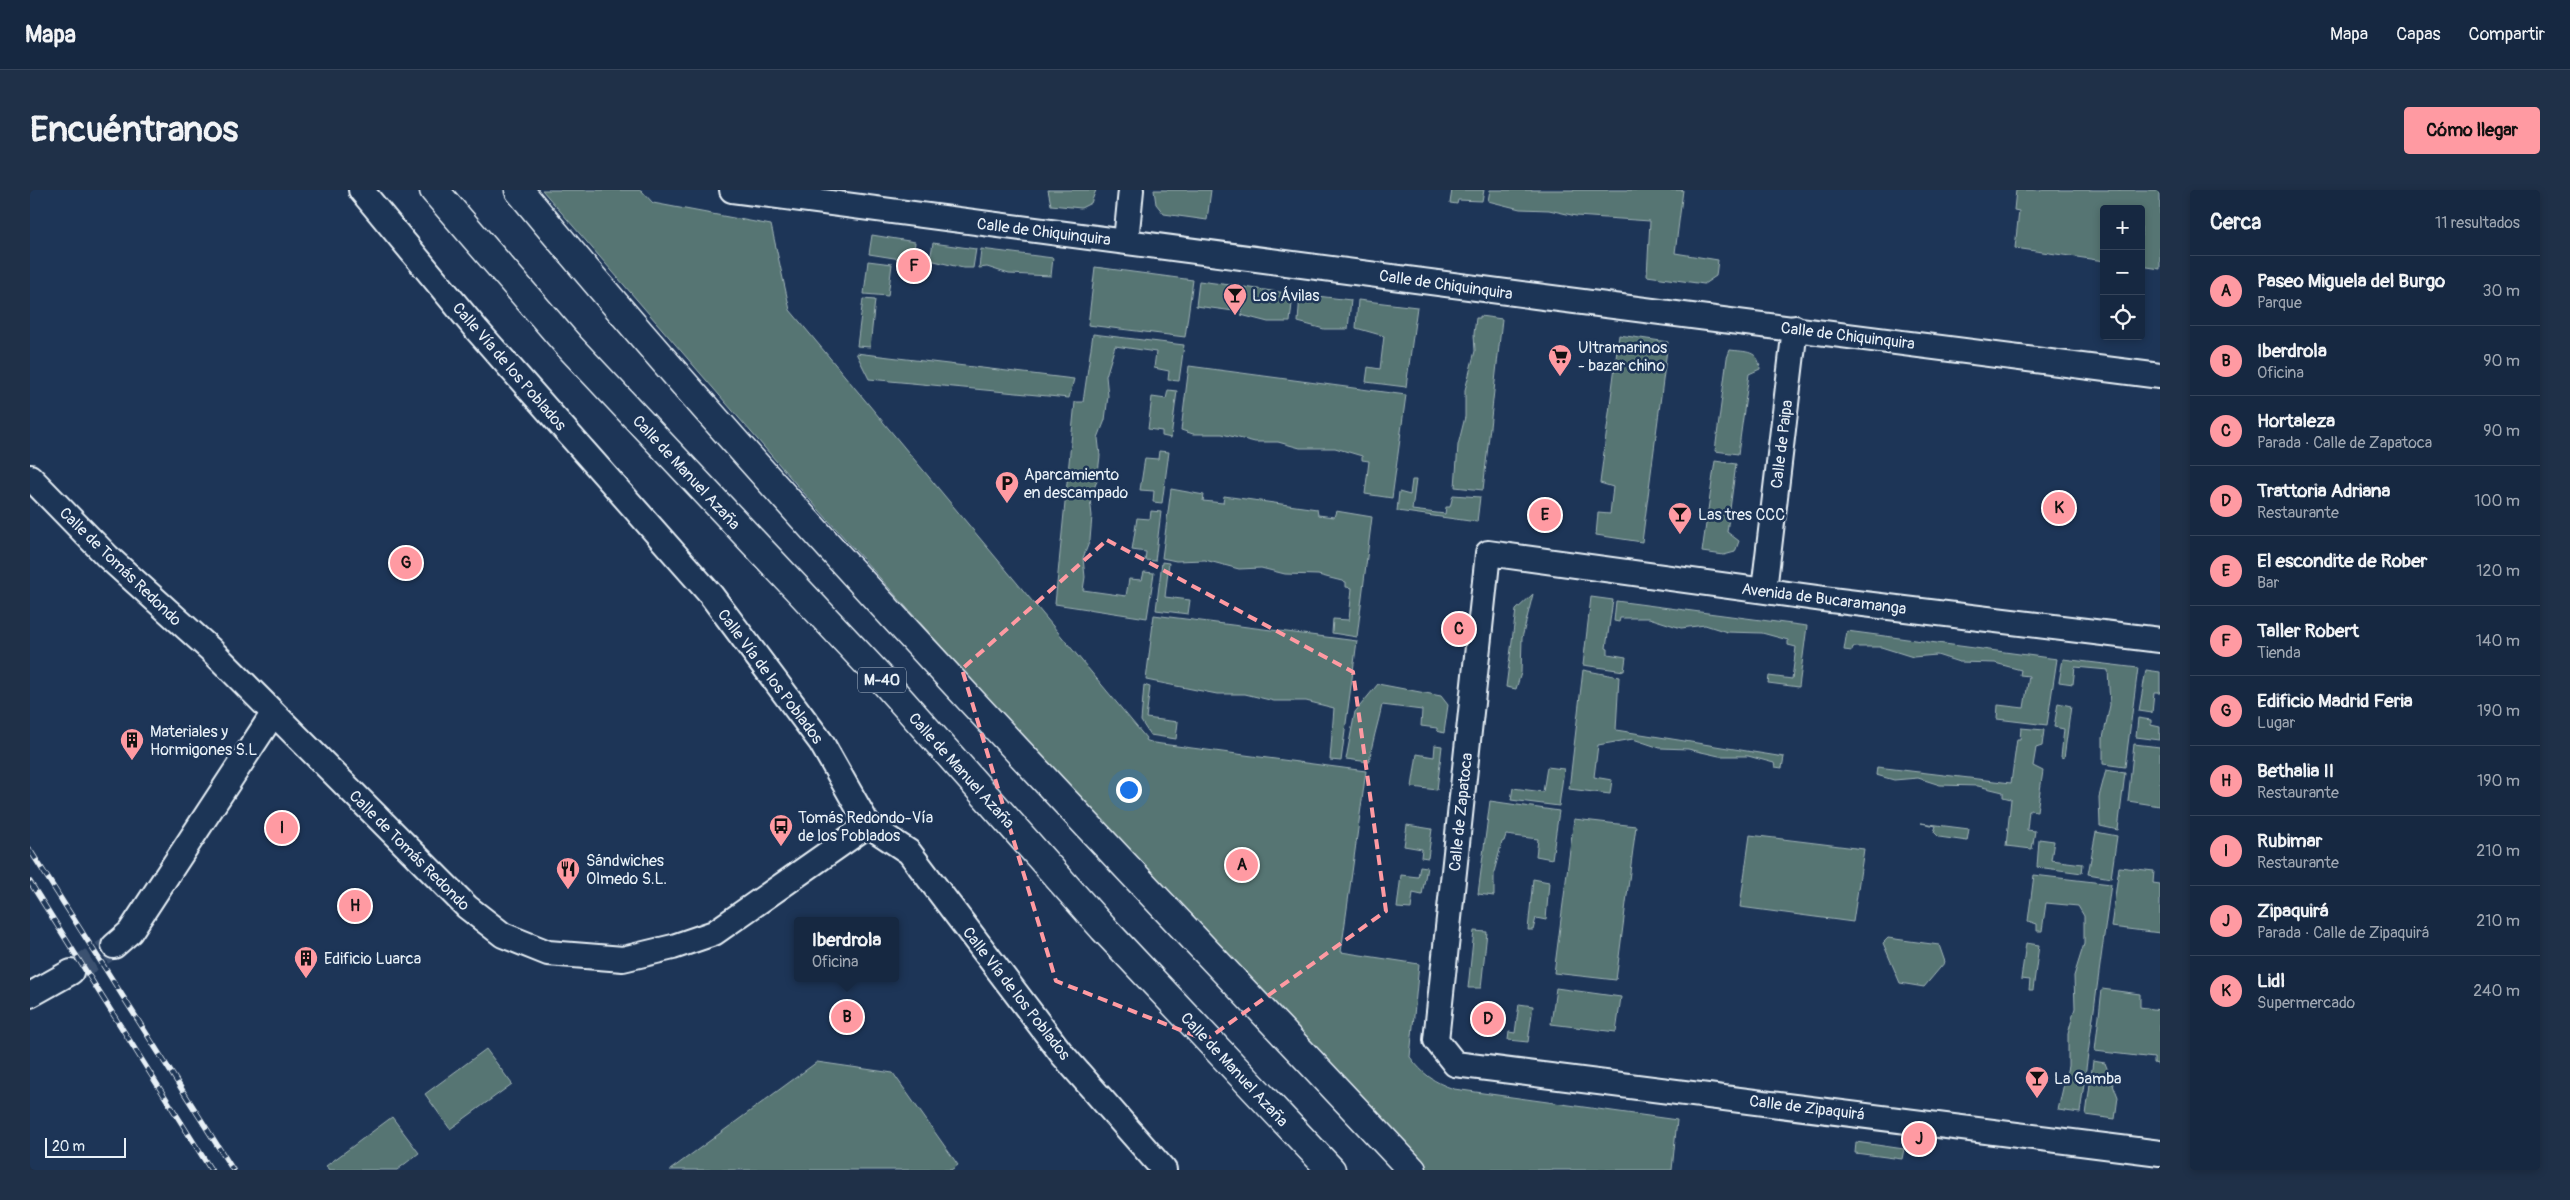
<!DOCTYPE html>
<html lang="es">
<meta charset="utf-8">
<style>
:root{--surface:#162841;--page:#1f3048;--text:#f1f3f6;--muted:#9ea6b1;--line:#35445a;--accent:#ff9aa2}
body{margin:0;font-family:Pangolin,sans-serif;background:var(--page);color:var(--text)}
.controls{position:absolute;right:15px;top:15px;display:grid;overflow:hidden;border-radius:5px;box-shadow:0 2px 8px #0003}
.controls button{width:45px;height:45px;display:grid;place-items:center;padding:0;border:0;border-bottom:1px solid var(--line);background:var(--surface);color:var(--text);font:25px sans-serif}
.scale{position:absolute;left:15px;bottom:12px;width:81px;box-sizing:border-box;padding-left:5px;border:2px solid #e8f1f8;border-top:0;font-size:14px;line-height:18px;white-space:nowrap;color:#e8f1f8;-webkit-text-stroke:4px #1d3557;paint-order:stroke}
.you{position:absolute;left:1098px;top:599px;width:18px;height:18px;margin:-12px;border:4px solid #fff;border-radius:50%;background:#1a73e8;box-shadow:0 0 0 8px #1a73e833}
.badge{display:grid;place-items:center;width:32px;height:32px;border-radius:50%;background:var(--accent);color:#111;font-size:16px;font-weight:700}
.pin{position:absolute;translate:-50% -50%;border:2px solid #fff;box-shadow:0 1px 5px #0006}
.popup{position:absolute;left:764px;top:727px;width:105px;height:65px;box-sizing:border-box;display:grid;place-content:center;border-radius:5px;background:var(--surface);filter:drop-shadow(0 1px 4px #0005);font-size:16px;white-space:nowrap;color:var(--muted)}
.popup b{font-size:19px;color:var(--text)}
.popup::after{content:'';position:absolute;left:50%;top:100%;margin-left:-10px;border:10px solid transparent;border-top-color:var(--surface)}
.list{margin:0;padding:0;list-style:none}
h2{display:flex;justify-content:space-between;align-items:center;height:65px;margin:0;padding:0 20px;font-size:21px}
h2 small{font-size:16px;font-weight:400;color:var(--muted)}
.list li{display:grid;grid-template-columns:32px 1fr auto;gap:15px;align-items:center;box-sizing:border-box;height:70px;padding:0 20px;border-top:1px solid var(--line)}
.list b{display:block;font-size:19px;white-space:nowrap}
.list p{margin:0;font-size:16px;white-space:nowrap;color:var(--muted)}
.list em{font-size:16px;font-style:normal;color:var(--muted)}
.icon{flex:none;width:28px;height:28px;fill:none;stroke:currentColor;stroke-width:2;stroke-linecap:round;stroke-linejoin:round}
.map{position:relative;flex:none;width:2130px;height:980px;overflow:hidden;border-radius:5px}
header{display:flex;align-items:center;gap:30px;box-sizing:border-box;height:70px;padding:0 25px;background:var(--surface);border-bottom:1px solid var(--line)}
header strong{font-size:24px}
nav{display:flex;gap:28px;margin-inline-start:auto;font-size:18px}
.intro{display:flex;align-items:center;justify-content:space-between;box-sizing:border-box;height:120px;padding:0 30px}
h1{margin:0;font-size:35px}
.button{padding:12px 22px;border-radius:5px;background:var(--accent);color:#111;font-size:18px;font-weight:700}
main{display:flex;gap:30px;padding:0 30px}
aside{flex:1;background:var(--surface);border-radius:5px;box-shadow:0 2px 8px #0003}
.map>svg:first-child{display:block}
.green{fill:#567573;stroke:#9fb3b6}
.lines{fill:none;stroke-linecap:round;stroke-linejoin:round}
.street-tunnel{stroke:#3b516f;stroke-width:24;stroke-dasharray:24 12;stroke-linecap:butt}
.street-casing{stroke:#e8f1f8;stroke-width:28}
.highway-casing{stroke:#e8f1f8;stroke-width:31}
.street{stroke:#1d3557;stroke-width:24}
.highway{stroke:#1d3557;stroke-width:28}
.rail-casing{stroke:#e8f1f8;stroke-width:5.5}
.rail{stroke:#1d3557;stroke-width:4;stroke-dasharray:11;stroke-linecap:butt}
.marked{fill:none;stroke:#ff9aa2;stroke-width:4;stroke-dasharray:10 6;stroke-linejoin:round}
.labels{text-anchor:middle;stroke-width:5;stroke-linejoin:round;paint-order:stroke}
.shield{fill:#1d3557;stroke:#abb9c8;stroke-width:1}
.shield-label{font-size:15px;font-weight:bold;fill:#e8f1f8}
.street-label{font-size:16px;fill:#e8f1f8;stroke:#1d3557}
.poi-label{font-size:16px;fill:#e8f1f8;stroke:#1d3557;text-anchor:start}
</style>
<header>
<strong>Mapa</strong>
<nav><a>Mapa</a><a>Capas</a><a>Compartir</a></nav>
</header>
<div class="intro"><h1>Encuéntranos</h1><a class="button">Cómo llegar</a></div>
<main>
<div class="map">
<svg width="2130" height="980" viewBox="0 0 2130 980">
<rect width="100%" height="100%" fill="#1d3557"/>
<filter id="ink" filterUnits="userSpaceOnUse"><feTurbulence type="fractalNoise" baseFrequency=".02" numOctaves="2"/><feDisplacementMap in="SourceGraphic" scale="10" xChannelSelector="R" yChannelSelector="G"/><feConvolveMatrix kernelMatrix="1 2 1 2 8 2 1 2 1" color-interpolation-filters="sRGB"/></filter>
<g filter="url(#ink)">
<g class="green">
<path d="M512 0H611L623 13 741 35 760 120 1116 548 1115 550 1124 553 1336 581 1311 762 1389 774 1380 867C1393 884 1403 892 1424 899L1647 930 1642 980H1381L772 301Z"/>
<polygon points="1018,0 1066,0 1061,13 1051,18 1021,15"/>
<polygon points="1124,0 1181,0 1177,30 1134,24 1126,14"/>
<polygon points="1422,0 1454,0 1452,11 1428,10 1427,14 1420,13"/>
<polygon points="1460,0 1653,0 1645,63 1688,70 1686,86 1674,94 1617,86 1620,31 1546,26 1519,20 1490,19 1458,11"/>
<polygon points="1986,0 2130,0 2130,79 2111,76 2111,19 2074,19 2074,71 1985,58 1989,21 1984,20"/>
<polygon points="842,45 885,52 883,71 839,64"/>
<polygon points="903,53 946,59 943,78 933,78 900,70"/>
<polygon points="951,59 1023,68 1021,86 979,84 957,77 949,78"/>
<polygon points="838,71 862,74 858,106 834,104"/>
<polygon points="1065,77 1163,90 1155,147 1058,135"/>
<polygon points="1169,91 1208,96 1204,121 1166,116"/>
<polygon points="1214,97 1263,104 1260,132 1238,132 1211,125"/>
<polygon points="1270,104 1321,110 1318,139 1294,139 1268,132"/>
<polygon points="833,109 845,110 840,157 827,156"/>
<polygon points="1328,110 1387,117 1376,197 1336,192 1338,177 1350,179 1354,146 1326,138"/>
<polygon points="1450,126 1472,129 1453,300 1425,297 1428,255 1435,227 1435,200 1445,161 1444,144 1446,128 1450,128"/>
<polygon points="1063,144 1154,155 1149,191 1138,190 1139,181 1124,178 1126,162 1085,156 1076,186 1078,206 1075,230 1068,248 1070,266 1067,291 1060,308 1062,326 1060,350 1053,368 1055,387 1053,400 1096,406 1099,389 1112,390 1114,382 1124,383 1117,428 1025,414 1045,212 1053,212"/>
<polygon points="1589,145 1638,152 1612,352 1566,345 1568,323 1580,324 1583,297 1570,293"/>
<path d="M1700 160C1716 162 1729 160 1730 179L1719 184 1708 264 1685 261 1697 168Z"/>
<polygon points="826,163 1044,189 1039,208 839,189"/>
<polygon points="1159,176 1376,205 1362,308 1335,304 1339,271 1332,270 1332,266 1305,258 1270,258 1248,252 1225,252 1192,244 1163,244 1151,240"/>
<polygon points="1138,200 1147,201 1141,248 1132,246 1132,241 1118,239 1122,207 1136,209"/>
<polygon points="1129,261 1139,262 1132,313 1123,312 1124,301 1110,300 1115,268 1128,269"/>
<polygon points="1685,271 1706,274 1697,342 1709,351 1705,362 1694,365 1672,362"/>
<polygon points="1382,290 1386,290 1382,320 1415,324 1416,317 1420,317 1423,305 1450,307 1447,332 1367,321 1369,302 1380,305"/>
<polygon points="1141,299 1174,305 1173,311 1193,313 1194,306 1287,319 1288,325 1304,327 1306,321 1342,327 1327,447 1302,443 1303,429 1319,430 1322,398 1316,397 1316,392 1288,385 1255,384 1231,378 1209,379 1175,370 1146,371 1132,368"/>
<polygon points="1121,321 1131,322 1125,371 1115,370 1116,362 1102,360 1107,328 1120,329"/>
<polygon points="1132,372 1139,373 1135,407 1160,410 1158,424 1126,420"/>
<polygon points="1503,404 1492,448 1491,483 1486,499 1476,497 1486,420"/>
<polygon points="1561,407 1583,410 1576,458 1578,459 1578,464 1596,467 1594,481 1553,475"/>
<polygon points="1586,411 1777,436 1769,497 1738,493 1739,486 1762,489 1766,457 1758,455 1758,450 1732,443 1697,442 1675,435 1651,438 1619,428 1590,428 1589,432 1584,431"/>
<polygon points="1124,425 1327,451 1311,571 1300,570 1304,518 1276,511 1244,511 1215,504 1187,504 1116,490"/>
<polygon points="1817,441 2027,469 2017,535 1967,529 1968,515 1994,518 1999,486 1990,485 1991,480 1965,473 1929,472 1907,465 1883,467 1851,457 1823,457 1822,461 1814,460"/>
<polygon points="2033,469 2108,478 2095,577 2073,574 2073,548 2080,515 2078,480 2045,477 2043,494 2029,492"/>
<polygon points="1553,480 1589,487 1586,540 1754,567 1752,578 1745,577 1744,573 1718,566 1689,566 1658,559 1630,558 1603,549 1568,555 1564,587 1582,590 1580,604 1539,599"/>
<polygon points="2116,480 2130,482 2130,503 2124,503 2122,523 2109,521"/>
<path d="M1348 494 1411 506 1418 515 1414 543 1407 541V538L1391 536 1392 520 1352 515C1348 534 1342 552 1339 572L1316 569 1325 522Z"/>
<polygon points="1114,495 1120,497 1116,528 1148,532 1146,549 1120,545 1111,531"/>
<polygon points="2028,513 2041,516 2034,568 2031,567 2034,539 2024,537"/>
<polygon points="2108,528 2121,530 2121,535 2130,537 2130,550 2106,547"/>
<polygon points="1991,538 2014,540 2012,556 2006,558 2003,576 2013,581 2007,621 1999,620 1997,640 2005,641 2002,659 1976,656 1981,609 1973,607 1973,602 1948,596 1910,595 1888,588 1864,590 1846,585 1847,577 1981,593 1987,549 1990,549"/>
<polygon points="2104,554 2130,557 2130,616 2098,611"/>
<polygon points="1405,555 1412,556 1407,600 1382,597 1387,564 1404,567"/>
<polygon points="1517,577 1534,579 1529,616 1481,610 1483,598 1513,602"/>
<polygon points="2076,580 2095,583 2088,640 2070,636 2069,607"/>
<polygon points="1460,611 1529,621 1522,669 1506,666 1508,649 1476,645 1474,651 1472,652 1464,682 1464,706 1448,704"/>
<polygon points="1544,629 1606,636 1586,790 1524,783"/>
<polygon points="1891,633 1939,639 1937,651 1909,647 1904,642 1906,636"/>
<polygon points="1377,635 1402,639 1398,668 1391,667 1392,659 1374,656"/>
<polygon points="2066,642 2087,646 2081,688 2058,684"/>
<polygon points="1720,645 1834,659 1823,732 1710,717"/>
<polygon points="2009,649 2024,651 2021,670 2053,674 2052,683 2007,677"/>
<polygon points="1390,676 1397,677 1392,705 1383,703 1381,719 1367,718 1371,685 1388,687"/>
<polygon points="2089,677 2124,681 2123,693 2130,694 2130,743 2081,737"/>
<polygon points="2004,685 2081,694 2050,923 2028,920 2038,876 2038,844 2045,818 2044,786 2054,754 2054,726 2048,716 2016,713 2012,741 2007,741 2007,734 1998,731"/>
<polygon points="1503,689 1519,692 1516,730 1506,728 1503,740 1498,740"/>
<polygon points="1444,741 1457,742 1451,798 1438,798"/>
<polygon points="1858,748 1909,755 1915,772 1894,797 1870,793 1853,753"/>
<polygon points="1996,753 2009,755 2003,800 1999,800 2000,790 1991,789"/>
<polygon points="1526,798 1591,807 1586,842 1521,834"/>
<polygon points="2072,799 2110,804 2110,817 2130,820 2130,875 2124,873 2124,868 2065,861"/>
<polygon points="1489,814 1503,816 1498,852 1478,850 1479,842 1485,843"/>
<polygon points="456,859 482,894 420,939 395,904"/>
<polygon points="2063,871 2075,873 2088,907 2085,929 2056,925"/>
<polygon points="787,872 863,883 928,975 921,980 640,980"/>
<polygon points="362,927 389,963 367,980 299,980 296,976"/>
<polygon points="1826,952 1874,959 1872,969 1825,963"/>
</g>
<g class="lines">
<polyline class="street-tunnel" points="41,782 84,756"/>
<g class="street-casing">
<g id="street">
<polyline points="331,0 446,139 681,405 791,552 838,635 879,662 1032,864 1134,980"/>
<polyline points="702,0 1506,106 2130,186"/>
<polyline points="1096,51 1101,0"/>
<polyline points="0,287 78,367 180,459 437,717 473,745 518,763 593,769 643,757 684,743 838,635"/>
<polyline points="1734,400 1765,138"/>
<polyline points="2130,450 1801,410 1458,363 1406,850 1425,874 2130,963"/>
<polyline points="84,756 100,742 243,524"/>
<polyline points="0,805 41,782"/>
</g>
</g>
<g class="highway-casing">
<g id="highway">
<polyline points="404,0 539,156 851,488 1073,738 1301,980"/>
<path d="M489 0C771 341 1080 657 1382 980"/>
</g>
</g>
<use href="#street" class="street"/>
<use href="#highway" class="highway"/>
<g class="rail-casing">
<g id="rail">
<polyline points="0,660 203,980"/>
<polyline points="0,692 181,980"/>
</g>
</g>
<use href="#rail" class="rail"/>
</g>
</g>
<path class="marked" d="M1077 350 1323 482 1356 721 1176 850 1026 791 932 479Z"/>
<defs>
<g id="bar-pin" transform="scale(1.25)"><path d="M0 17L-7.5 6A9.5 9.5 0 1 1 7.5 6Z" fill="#ff9aa2" stroke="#1d3557"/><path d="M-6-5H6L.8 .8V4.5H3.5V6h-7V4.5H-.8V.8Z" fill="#111"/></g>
<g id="supermarket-pin" transform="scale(1.25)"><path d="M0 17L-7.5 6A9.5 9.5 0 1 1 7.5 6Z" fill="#ff9aa2" stroke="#1d3557"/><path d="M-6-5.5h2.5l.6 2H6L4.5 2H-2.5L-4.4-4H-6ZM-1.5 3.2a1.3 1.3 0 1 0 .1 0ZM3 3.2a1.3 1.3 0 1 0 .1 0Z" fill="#111"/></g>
<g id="parking-pin" transform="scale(1.25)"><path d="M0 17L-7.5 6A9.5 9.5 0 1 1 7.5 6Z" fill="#ff9aa2" stroke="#1d3557"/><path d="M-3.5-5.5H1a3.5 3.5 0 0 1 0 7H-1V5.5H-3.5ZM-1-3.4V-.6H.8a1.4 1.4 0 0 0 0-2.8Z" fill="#111"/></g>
<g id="building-pin" transform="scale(1.25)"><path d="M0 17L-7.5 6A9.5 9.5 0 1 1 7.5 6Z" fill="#ff9aa2" stroke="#1d3557"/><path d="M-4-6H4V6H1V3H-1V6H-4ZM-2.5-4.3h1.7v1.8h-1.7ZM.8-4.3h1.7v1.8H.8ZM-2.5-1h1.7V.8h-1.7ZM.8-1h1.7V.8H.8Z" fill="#111"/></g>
<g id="bus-pin" transform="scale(1.25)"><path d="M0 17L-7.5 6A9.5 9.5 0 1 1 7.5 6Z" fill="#ff9aa2" stroke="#1d3557"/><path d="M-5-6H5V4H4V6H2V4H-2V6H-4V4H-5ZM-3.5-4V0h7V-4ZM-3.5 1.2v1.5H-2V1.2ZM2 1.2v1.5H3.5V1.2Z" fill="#111"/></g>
<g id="restaurant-pin" transform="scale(1.25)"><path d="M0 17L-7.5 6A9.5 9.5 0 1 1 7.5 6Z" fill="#ff9aa2" stroke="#1d3557"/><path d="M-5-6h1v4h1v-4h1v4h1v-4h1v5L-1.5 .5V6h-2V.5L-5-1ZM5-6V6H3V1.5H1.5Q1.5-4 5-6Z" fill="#111"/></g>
</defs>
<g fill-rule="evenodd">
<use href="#bar-pin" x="1205" y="105"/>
<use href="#supermarket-pin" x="1530" y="166"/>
<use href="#parking-pin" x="977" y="293"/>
<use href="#bar-pin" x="1650" y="324"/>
<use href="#building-pin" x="102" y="550"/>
<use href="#bus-pin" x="751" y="636"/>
<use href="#restaurant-pin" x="538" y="679"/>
<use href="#building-pin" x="276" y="768"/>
<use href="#bar-pin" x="2007" y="888"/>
</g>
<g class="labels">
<rect class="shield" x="828" y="477.5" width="48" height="25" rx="4"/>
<g class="shield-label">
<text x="852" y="495">M-40</text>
</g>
<g class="street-label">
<text transform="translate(1014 41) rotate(7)" y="6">Calle de Chiquinquira</text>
<text transform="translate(1416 94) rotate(8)" y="6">Calle de Chiquinquira</text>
<text transform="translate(1818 145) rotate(7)" y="6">Calle de Chiquinquira</text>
<text transform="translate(480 176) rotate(49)" y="6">Calle Vía de los Poblados</text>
<text transform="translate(1751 254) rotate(-83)" y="6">Calle de Paipa</text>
<text transform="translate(657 282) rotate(47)" y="6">Calle de Manuel Azaña</text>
<text transform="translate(91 376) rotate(44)" y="6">Calle de Tomás Redondo</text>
<text transform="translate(1794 408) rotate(7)" y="6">Avenida de Bucaramanga</text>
<text transform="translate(741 486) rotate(53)" y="6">Calle Vía de los Poblados</text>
<text transform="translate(932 580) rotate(48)" y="6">Calle de Manuel Azaña</text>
<text transform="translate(1430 622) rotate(-84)" y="6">Calle de Zapatoca</text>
<text transform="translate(380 660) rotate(45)" y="6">Calle de Tomás Redondo</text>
<text transform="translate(987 803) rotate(52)" y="6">Calle Vía de los Poblados</text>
<text transform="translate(1205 879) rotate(47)" y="6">Calle de Manuel Azaña</text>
<text transform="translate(1777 917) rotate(7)" y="6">Calle de Zipaquirá</text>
</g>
<g class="poi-label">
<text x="1222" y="111">Los Ávilas</text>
<text x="1548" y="163">Ultramarinos<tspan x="1548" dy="18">- bazar chino</tspan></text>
<text x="994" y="290">Aparcamiento<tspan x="994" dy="18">en descampado</tspan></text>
<text x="1668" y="330">Las tres CCC</text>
<text x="120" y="547">Materiales y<tspan x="120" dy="18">Hormigones S.L</tspan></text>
<text x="768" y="633">Tomás Redondo-Vía<tspan x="768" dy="18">de los Poblados</tspan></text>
<text x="556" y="676">Sándwiches<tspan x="556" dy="18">Olmedo S.L.</tspan></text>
<text x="294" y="774">Edificio Luarca</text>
<text x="2024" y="894">La Gamba</text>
</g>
</g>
</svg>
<div class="controls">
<button>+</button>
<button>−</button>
<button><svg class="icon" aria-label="locate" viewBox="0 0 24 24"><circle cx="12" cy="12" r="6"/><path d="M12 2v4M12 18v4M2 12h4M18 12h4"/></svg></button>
</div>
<div class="scale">20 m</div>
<div class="you"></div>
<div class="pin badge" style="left:1212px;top:675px">A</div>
<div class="pin badge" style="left:817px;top:827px">B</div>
<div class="popup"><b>Iberdrola</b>Oficina</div>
<div class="pin badge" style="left:1429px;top:439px">C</div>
<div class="pin badge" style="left:1458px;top:829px">D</div>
<div class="pin badge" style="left:1515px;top:325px">E</div>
<div class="pin badge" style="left:884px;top:76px">F</div>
<div class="pin badge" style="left:376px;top:373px">G</div>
<div class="pin badge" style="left:325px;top:716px">H</div>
<div class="pin badge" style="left:252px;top:638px">I</div>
<div class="pin badge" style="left:1889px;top:949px">J</div>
<div class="pin badge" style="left:2029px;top:318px">K</div>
</div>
<aside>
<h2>Cerca<small>11 resultados</small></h2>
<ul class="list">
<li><span class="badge">A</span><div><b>Paseo Miguela del Burgo</b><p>Parque</p></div><em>30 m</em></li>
<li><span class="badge">B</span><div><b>Iberdrola</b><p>Oficina</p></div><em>90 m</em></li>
<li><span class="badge">C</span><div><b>Hortaleza</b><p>Parada · Calle de Zapatoca</p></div><em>90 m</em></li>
<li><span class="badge">D</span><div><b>Trattoria Adriana</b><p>Restaurante</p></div><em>100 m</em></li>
<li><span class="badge">E</span><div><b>El escondite de Rober</b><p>Bar</p></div><em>120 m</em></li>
<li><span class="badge">F</span><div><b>Taller Robert</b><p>Tienda</p></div><em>140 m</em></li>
<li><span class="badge">G</span><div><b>Edificio Madrid Feria</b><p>Lugar</p></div><em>190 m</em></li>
<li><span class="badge">H</span><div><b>Bethalia II</b><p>Restaurante</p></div><em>190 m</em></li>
<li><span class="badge">I</span><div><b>Rubimar</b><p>Restaurante</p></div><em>210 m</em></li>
<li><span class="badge">J</span><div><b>Zipaquirá</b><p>Parada · Calle de Zipaquirá</p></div><em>210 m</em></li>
<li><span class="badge">K</span><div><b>Lidl</b><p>Supermercado</p></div><em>240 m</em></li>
</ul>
</aside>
</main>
